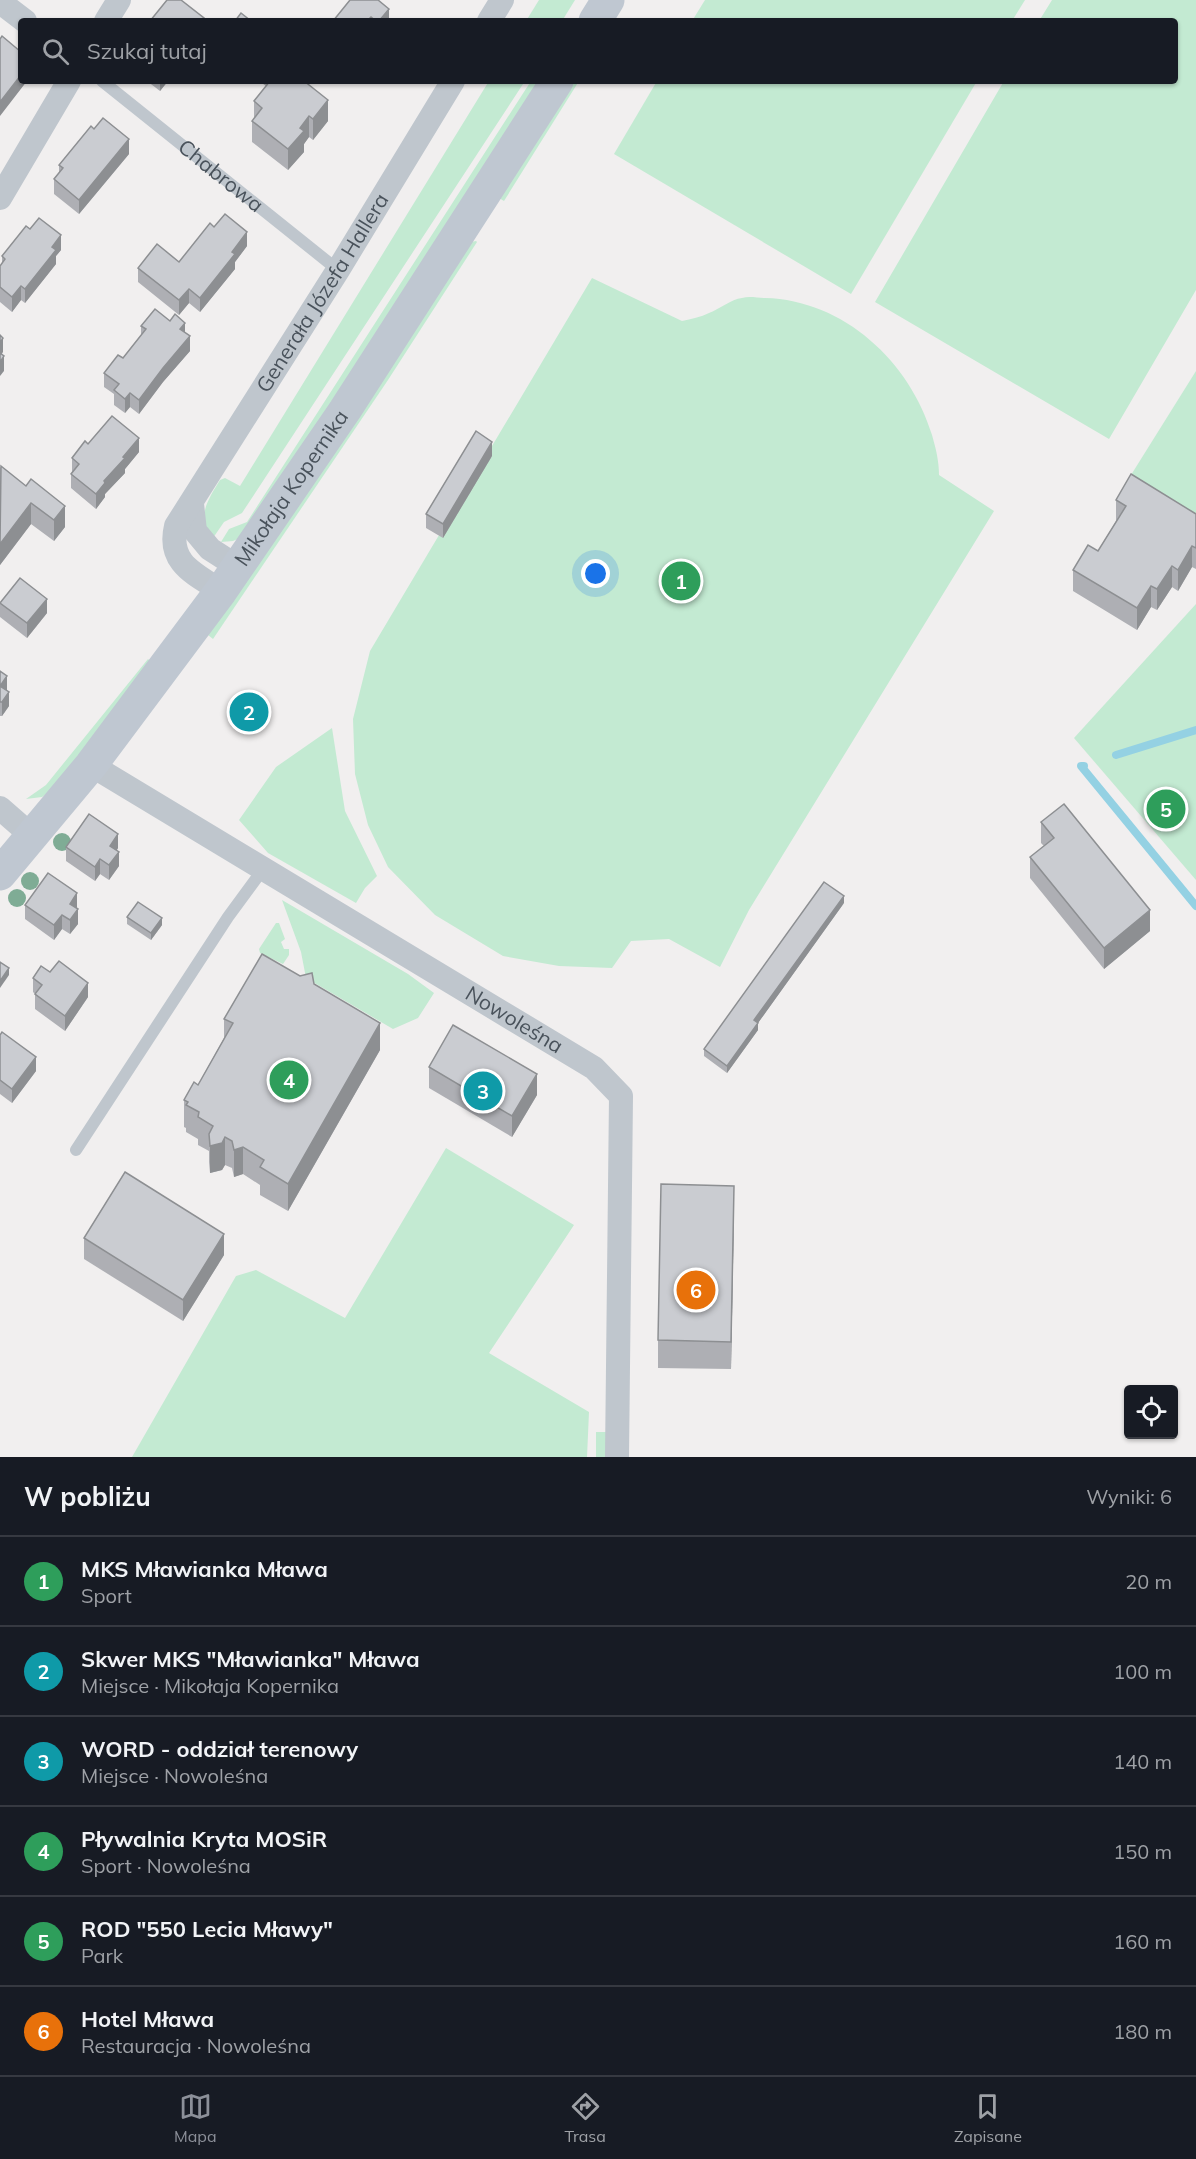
<!DOCTYPE html>
<html lang="pl">
<meta charset="utf-8">
<style>
:root{--surface:#171b24;--page:#242831;--text:#f1f3f6;--muted:#9ea1a6;--line:#363941;--accent:#8c9099}
body{margin:0;font-family:Mulish,sans-serif;background:var(--page);color:var(--text)}
.controls{position:absolute;right:18px;bottom:18px;display:grid;overflow:hidden;border-radius:6px;box-shadow:0 2px 4px #0004}
.controls button{width:54px;height:54px;display:grid;place-items:center;padding:0;border:0;border-bottom:2px solid var(--line);background:var(--surface);color:var(--text);font:30px sans-serif}
.you{position:absolute;left:596px;top:574px;width:21px;height:21px;margin:-15px;border:4px solid #fff;border-radius:50%;background:#1a73e8;box-shadow:0 0 0 9px #1a73e833}
.badge{display:grid;place-items:center;width:39px;height:39px;border-radius:50%;background:var(--accent);color:#fff;font-size:20px;font-weight:700}
.pin{position:absolute;translate:-50% -50%;border:3px solid #fff;box-shadow:0 2px 6px #0006}
.list{margin:0;padding:0;list-style:none}
h2{display:flex;justify-content:space-between;align-items:center;height:78px;margin:0;padding:0 24px;font-size:26px}
h2 small{font-size:20px;font-weight:400;color:var(--muted)}
.list li{display:grid;grid-template-columns:39px 1fr auto;gap:18px;align-items:center;box-sizing:border-box;height:90px;padding:0 24px;border-top:2px solid var(--line)}
.list b{display:block;font-size:22px;white-space:nowrap}
.list p{margin:0;font-size:20px;white-space:nowrap;color:var(--muted)}
.list em{font-size:20px;font-style:normal;color:var(--muted)}
.icon{flex:none;width:33px;height:33px;fill:none;stroke:currentColor;stroke-width:2;stroke-linecap:round;stroke-linejoin:round}
.map{position:relative;flex:none;width:1196px;height:1457px;overflow:hidden}
.search{position:absolute;background:var(--surface);box-shadow:0 2px 4px #0004;left:18px;right:18px;top:18px;height:66px;display:flex;align-items:center;gap:15px;box-sizing:border-box;padding:0 21px;border-radius:6px;color:var(--muted);font-size:22px}
.sheet{height:618px;background:var(--surface)}
nav{display:flex;justify-content:space-around;align-items:center;box-sizing:border-box;height:84px;border-top:2px solid var(--line);background:var(--surface);font-size:16px;color:var(--muted)}
nav a{display:grid;justify-items:center;gap:3px}
nav .on{color:var(--accent)}
.map>svg:first-child{display:block}
.green{fill:#c3ead2}
.lines{fill:none;stroke-linecap:round;stroke-linejoin:round}
.stream{stroke:#94d1e3;stroke-width:8}
.lane{stroke:#bfc6cd;stroke-width:12}
.street{stroke:#bfc6cd;stroke-width:24}
.secondary{stroke:#bfc7d1;stroke-width:33}
.tree{fill:#7fac95}
.wall{fill:#aeafb4}
.shaded-wall{fill:#8d8f92}
.building{fill:#caccd1;stroke:#8d8f92;stroke-width:1.5}
.labels{text-anchor:middle;stroke-width:6;stroke-linejoin:round;paint-order:stroke}
.street-label{font-size:21px;fill:#49525b;stroke:#fff}
</style>
<div class="map">
<svg width="1196" height="1457" viewBox="0 0 1196 1457">
<rect width="100%" height="100%" fill="#f1efef"/>
<g class="green">
<polygon points="539,0 575,0 562,21 526,21"/>
<polygon points="705,0 1025,0 1012,21 692,21"/>
<polygon points="1052,0 1196,0 1196,290 1109,439 875,302 1004,81 1175,81 1175,21 1039,21"/>
<path d="M489 81H525L242 513 224 522 213 538C194 520 209 498 220 480L225 478 240 486Z"/>
<polygon points="531,81 540,81 342,390 240,538 233,541 221,542 229,529 247,522"/>
<polygon points="574,81 579,81 504,201 499,198"/>
<polygon points="657,81 977,81 851,294 614,154"/>
<polygon points="476,241 477,242 388,380 213,639 208,635 471,242"/>
<path d="M592 278 682 321C691 319 701 317 709 313 720 309 731 299 742 298 749 296 758 298 765 298 844 300 910 362 932 435 936 449 939 461 939 475L994 511 749 910 720 967 669 939 631 941 612 968 559 966 503 956 435 915 388 867 368 825 355 774 353 719 370 651Z"/>
<polygon points="1196,371 1196,525 1126,483"/>
<polygon points="1196,604 1196,880 1074,738"/>
<polygon points="148,659 152,663 53,789 42,797 26,799 46,785"/>
<polygon points="332,728 345,811 377,876 365,888 356,903 268,853 239,820 276,767"/>
<polygon points="282,900 408,974 434,993 418,1018 393,1029 306,978 301,952"/>
<polygon points="276,923 279,923 285,939 281,942 284,949 289,949 289,955 283,964 260,953 259,949"/>
<polygon points="446,1148 574,1225 489,1353 589,1412 587,1457 132,1457 236,1276 256,1270 345,1318"/>
<rect x="596" y="1432" width="10" height="25"/>
</g>
<g class="lines">
<g class="stream">
<polyline points="1116,755 1196,730"/>
<polyline points="1084,766 1081,766 1196,906"/>
</g>
<g class="lane">
<path id="s1" d="M102 81 338 270"/>
<polyline points="76,1150 228,917 264,868"/>
</g>
<g class="street">
<polyline points="0,2 25,21"/>
<polyline points="106,21 119,0"/>
<polyline points="489,21 502,0"/>
<polyline points="0,198 69,81"/>
<polyline points="192,504 195,531 210,549 238,567"/>
<path id="s2" d="M221 591C195 574 167 563 176 526L338 270 453 81"/>
<path id="s3" d="M91 765 594 1068 621 1096 617 1457"/>
<polyline points="0,808 32,836"/>
</g>
<g class="secondary">
<polyline points="595,21 608,0"/>
<path id="s4" d="M0 874 91 765 221 591 345 410 557 81"/>
</g>
</g>
<g class="tree">
<circle cx="62" cy="842" r="9"/>
<circle cx="30" cy="881" r="9"/>
<circle cx="17" cy="898" r="9"/>
</g>
<g class="wall">
<polygon points="147,81 168,81 160,91"/>
<polygon points="259,81 278,81 328,121 313,140 309,137 304,144 304,152 288,170 252,142 252,121 254,118 254,101 266,86"/>
<polygon points="129,154 79,214 54,194 54,179 59,173 59,165"/>
<polygon points="214,227 247,246 235,262 235,269 200,312 189,303 179,315 138,282 138,268 179,262"/>
<polygon points="30,229 61,250 56,256 56,264 25,303 21,300 12,312 0,302 0,266 2,264 2,256"/>
<polygon points="141,326 185,333 190,351 163,382 139,414 130,407 125,413 114,405 114,394 104,387 104,373 123,358 141,335"/>
<polygon points="88,444 139,452 125,469 125,473 105,494 105,497 96,509 71,488 71,474 72,473 72,458"/>
<polygon points="492,456 443,538 426,528 426,514"/>
<polygon points="0,467 65,527 54,541 31,524 0,565"/>
<polygon points="1116,500 1196,514 1196,569 1192,567 1178,591 1172,587 1157,610 1151,607 1137,630 1073,591 1073,570 1098,551 1116,521"/>
<polygon points="0,603 47,613 27,638 0,617"/>
<polygon points="0,671 7,691 9,706 2,716 0,716"/>
<polygon points="1041,822 1150,931 1104,969 1030,878 1030,857 1044,846 1041,843"/>
<polygon points="66,847 118,848 117,850 119,866 109,880 100,874 95,881 66,861"/>
<polygon points="844,903 758,1023 758,1030 727,1073 704,1056 704,1049"/>
<polygon points="25,905 77,907 78,924 70,934 62,929 54,940 25,919"/>
<polygon points="127,917 162,925 151,940 127,924"/>
<polygon points="33,978 88,997 65,1031 35,1009 35,994 33,992"/>
<polygon points="314,984 380,1050 288,1211 260,1195 260,1185 243,1174 234,1177 232,1168 225,1165 222,1170 210,1173 209,1162 209,1151 198,1145 198,1139 186,1132 186,1128 184,1127 184,1100 198,1085 224,1038 224,1019"/>
<polygon points="0,1035 36,1071 12,1103 0,1094"/>
<polygon points="429,1067 537,1095 512,1137 429,1088"/>
<polygon points="734,1213 731,1369 658,1368 658,1340"/>
<polygon points="84,1238 224,1255 183,1321 84,1259"/>
</g>
<g class="shaded-wall">
<polygon points="389,9 389,21 379,21"/>
<polygon points="21,75 21,81 27,81 0,116 0,102"/>
<polygon points="160,81 168,81 160,91"/>
<polygon points="328,100 328,121 313,140 313,119"/>
<polygon points="309,116 309,137 304,144 304,152 288,170 288,149 300,128"/>
<polygon points="129,139 129,154 79,214 79,200"/>
<polygon points="247,232 247,246 235,262 235,269 200,312 200,298 232,252"/>
<polygon points="61,235 61,250 56,256 56,264 25,303 25,289 52,247"/>
<polygon points="21,286 21,300 12,312 12,297"/>
<polygon points="189,289 189,303 179,315 179,300"/>
<polygon points="185,323 185,337 180,329"/>
<polygon points="190,336 190,351 163,382 139,414 139,400 163,368"/>
<polygon points="3,338 3,352 0,357 0,343"/>
<polygon points="4,356 4,371 0,376 0,362"/>
<polygon points="130,393 130,407 125,413 125,399"/>
<polygon points="139,438 139,452 125,469 125,473 105,494 105,497 96,509 96,494 104,481"/>
<polygon points="492,442 492,456 443,538 443,524"/>
<polygon points="31,503 31,524 0,565 0,544"/>
<polygon points="65,506 65,527 54,541 54,520"/>
<polygon points="1192,546 1192,567 1178,591 1178,570"/>
<polygon points="1172,566 1172,587 1157,610 1157,589"/>
<polygon points="1151,586 1151,607 1137,630 1137,608"/>
<polygon points="47,599 47,613 27,638 27,623"/>
<polygon points="7,676 7,691 0,686"/>
<polygon points="9,692 9,706 2,716 2,702"/>
<polygon points="118,834 118,848 110,860 110,846"/>
<polygon points="119,852 119,866 109,880 109,865"/>
<polygon points="100,859 100,874 95,881 95,867"/>
<polygon points="77,893 77,907 70,918 70,904"/>
<polygon points="844,896 844,903 758,1023 758,1030 727,1073 727,1066 754,1020"/>
<polygon points="78,909 78,924 70,934 70,920"/>
<polygon points="1150,910 1150,931 1104,969 1104,948"/>
<polygon points="62,915 62,929 54,940 54,925"/>
<polygon points="162,918 162,925 151,940 151,933"/>
<polygon points="9,968 9,975 0,988 0,981"/>
<polygon points="88,983 88,997 65,1031 65,1016"/>
<polygon points="380,1023 380,1050 288,1211 288,1184"/>
<polygon points="36,1057 36,1071 12,1103 12,1089"/>
<polygon points="537,1074 537,1095 512,1137 512,1116"/>
<polygon points="225,1137 225,1165 222,1170 210,1173 210,1146"/>
<polygon points="243,1147 243,1174 234,1177 234,1150"/>
<polygon points="734,1186 734,1213 731,1369 731,1342"/>
<polygon points="224,1234 224,1255 183,1321 183,1300"/>
</g>
<g class="building">
<polygon points="167,0 181,0 204,18 202,21 150,21"/>
<polygon points="350,0 378,0 389,9 379,21 376,21 371,17 367,21 333,21"/>
<polygon points="241,13 251,21 235,21"/>
<polygon points="2,36 21,52 21,75 0,102 0,39"/>
<polygon points="270,81 278,81 281,83 283,81 304,81 328,100 313,119 309,116 300,128 304,131 288,149 252,121 262,108 254,101"/>
<polygon points="103,118 129,139 79,200 54,179 63,168 59,165 91,126 94,129"/>
<polygon points="225,214 247,232 232,252 235,254 200,298 189,289 179,300 138,268 157,244 179,262 210,223 214,227"/>
<polygon points="39,218 61,235 52,247 56,250 25,289 21,286 12,297 0,287 0,266 5,259 2,256 26,226 30,229"/>
<polygon points="155,309 170,321 175,314 185,323 180,329 190,336 163,368 139,400 130,393 125,399 114,390 119,384 104,373 118,355 123,358 146,329 141,326"/>
<polygon points="0,335 3,338 0,343"/>
<polygon points="0,353 4,356 0,362"/>
<polygon points="112,416 139,438 123,457 125,458 104,481 105,483 96,494 71,474 79,464 72,458 85,441 88,444"/>
<polygon points="476,431 492,442 443,524 426,514"/>
<polygon points="1,466 26,486 31,479 65,506 54,520 31,503 0,544"/>
<polygon points="1131,474 1196,514 1196,548 1192,546 1178,570 1172,566 1157,589 1151,586 1137,608 1073,570 1088,545 1098,551 1126,506 1116,500"/>
<polygon points="20,578 47,599 27,623 0,603"/>
<polygon points="0,671 7,676 0,686 9,692 2,702 0,702"/>
<polygon points="1064,804 1150,910 1104,948 1030,857 1054,838 1041,822"/>
<polygon points="89,814 118,834 110,846 119,852 109,865 100,859 95,867 66,847"/>
<polygon points="48,873 77,893 70,904 78,909 70,920 62,915 54,925 25,905"/>
<polygon points="824,882 844,896 754,1020 758,1023 727,1066 704,1049"/>
<polygon points="138,902 162,918 151,933 127,917"/>
<polygon points="262,954 300,976 312,973 314,984 380,1023 288,1184 260,1167 264,1160 243,1147 234,1150 232,1141 225,1137 222,1143 210,1146 209,1134 213,1126 198,1117 199,1112 186,1105 188,1102 184,1100 194,1082 198,1085 233,1023 224,1019"/>
<polygon points="59,961 88,983 65,1016 35,994 42,985 33,978 41,966 50,972"/>
<polygon points="0,962 9,968 0,981"/>
<polygon points="453,1025 537,1074 512,1116 429,1067"/>
<polygon points="2,1032 36,1057 12,1089 0,1080 0,1035"/>
<polygon points="125,1172 224,1234 183,1300 84,1238"/>
<polygon points="661,1184 734,1186 731,1342 658,1340"/>
</g>
<g class="labels">
<g class="street-label">
<text dy="7" stroke="none"><textPath href="#s1" startOffset="152">Chabrowa</textPath></text>
<text dy="7" stroke="none"><textPath href="#s2" startOffset="362">Generała Józefa Hallera</textPath></text>
<text dy="7" stroke="none"><textPath href="#s4" startOffset="484">Mikołaja Kopernika</textPath></text>
<text dy="7" stroke="none"><textPath href="#s3" startOffset="494">Nowoleśna</textPath></text>
</g>
</g>
</svg>
<div class="controls">
<button><svg class="icon" aria-label="locate" viewBox="0 0 24 24"><circle cx="12" cy="12" r="6"/><path d="M12 2v4M12 18v4M2 12h4M18 12h4"/></svg></button>
</div>
<div class="you"></div>
<div class="pin badge" style="left:681px;top:581px;background:#2e9e5b">1</div>
<div class="pin badge" style="left:249px;top:712px;background:#0f9aa8">2</div>
<div class="pin badge" style="left:483px;top:1091px;background:#0f9aa8">3</div>
<div class="pin badge" style="left:289px;top:1080px;background:#2e9e5b">4</div>
<div class="pin badge" style="left:1166px;top:809px;background:#2e9e5b">5</div>
<div class="pin badge" style="left:696px;top:1290px;background:#e8710a">6</div>
<div class="search"><svg class="icon" aria-label="search" viewBox="0 0 24 24"><circle cx="10" cy="10" r="6"/><path d="M15 15l6 6"/></svg>Szukaj tutaj</div>
</div>
<section class="sheet">
<h2>W pobliżu<small>Wyniki: 6</small></h2>
<ul class="list">
<li><span class="badge" style="background:#2e9e5b">1</span><div><b>MKS Mławianka Mława</b><p>Sport</p></div><em>20 m</em></li>
<li><span class="badge" style="background:#0f9aa8">2</span><div><b>Skwer MKS &quot;Mławianka&quot; Mława</b><p>Miejsce · Mikołaja Kopernika</p></div><em>100 m</em></li>
<li><span class="badge" style="background:#0f9aa8">3</span><div><b>WORD - oddział terenowy</b><p>Miejsce · Nowoleśna</p></div><em>140 m</em></li>
<li><span class="badge" style="background:#2e9e5b">4</span><div><b>Pływalnia Kryta MOSiR</b><p>Sport · Nowoleśna</p></div><em>150 m</em></li>
<li><span class="badge" style="background:#2e9e5b">5</span><div><b>ROD &quot;550 Lecia Mławy&quot;</b><p>Park</p></div><em>160 m</em></li>
<li><span class="badge" style="background:#e8710a">6</span><div><b>Hotel Mława</b><p>Restauracja · Nowoleśna</p></div><em>180 m</em></li>
</ul>
</section>
<nav>
<a class="on"><svg class="icon" aria-label="map" viewBox="0 0 24 24"><path d="M3 6l6-2 6 2 6-2v14l-6 2-6-2-6 2zM9 4v14M15 6v14"/></svg>Mapa</a>
<a><svg class="icon" aria-label="directions" viewBox="0 0 24 24"><path d="M12 3l9 9-9 9-9-9zM9 14v-3h6M13 9l2 2-2 2"/></svg>Trasa</a>
<a><svg class="icon" aria-label="saved" viewBox="0 0 24 24"><path d="M7 4h10v16l-5-4-5 4z"/></svg>Zapisane</a>
</nav>
